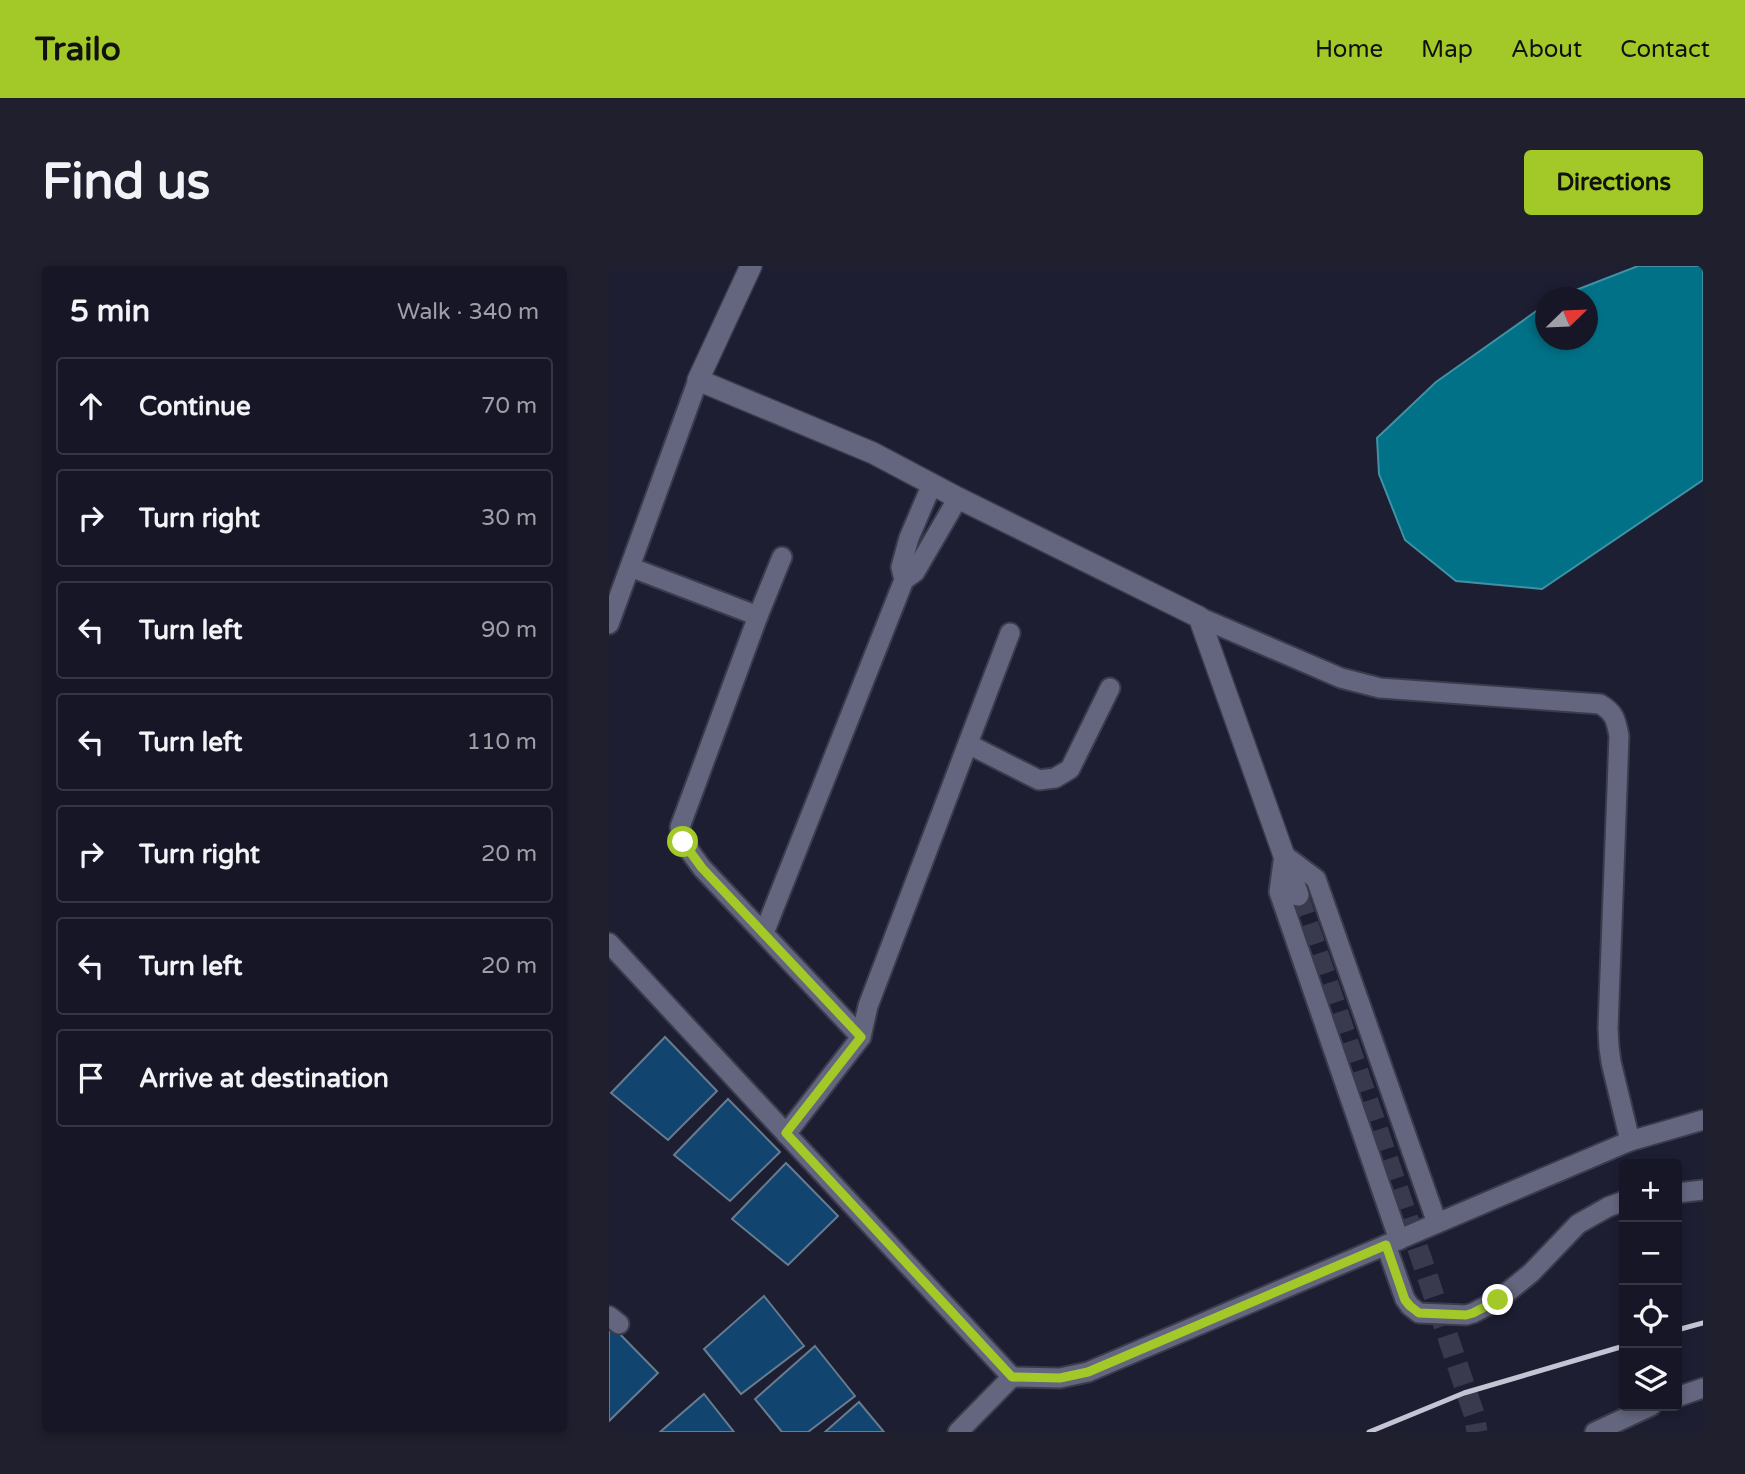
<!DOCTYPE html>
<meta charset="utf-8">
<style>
:root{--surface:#161626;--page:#1f1f2e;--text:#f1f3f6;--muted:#9e9fa7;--line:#353543;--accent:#a2c928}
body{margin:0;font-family:"Varela Round",sans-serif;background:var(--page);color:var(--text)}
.controls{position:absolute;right:21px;bottom:21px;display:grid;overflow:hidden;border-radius:7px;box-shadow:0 4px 10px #0003}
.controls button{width:63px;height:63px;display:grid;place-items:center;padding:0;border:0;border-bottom:2px solid var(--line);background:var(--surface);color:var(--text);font:35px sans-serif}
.compass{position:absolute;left:926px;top:21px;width:63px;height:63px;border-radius:50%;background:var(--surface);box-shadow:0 4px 10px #0003;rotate:67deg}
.stop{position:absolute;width:21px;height:21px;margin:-16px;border:5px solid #a2c928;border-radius:50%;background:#fff}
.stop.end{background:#a2c928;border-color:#fff;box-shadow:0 2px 7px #0008}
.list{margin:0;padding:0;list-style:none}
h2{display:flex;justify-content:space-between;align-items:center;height:91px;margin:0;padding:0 28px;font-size:30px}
h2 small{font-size:23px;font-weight:400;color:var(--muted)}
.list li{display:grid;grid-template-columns:46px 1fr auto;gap:21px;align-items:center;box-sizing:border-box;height:98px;margin:0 14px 14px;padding:0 14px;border:2px solid var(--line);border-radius:7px}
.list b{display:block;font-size:26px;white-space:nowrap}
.list em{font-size:23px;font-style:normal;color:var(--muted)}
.icon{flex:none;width:38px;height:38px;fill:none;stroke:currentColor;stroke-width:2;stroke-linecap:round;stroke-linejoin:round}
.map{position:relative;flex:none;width:1094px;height:1166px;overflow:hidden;border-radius:7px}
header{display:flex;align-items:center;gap:42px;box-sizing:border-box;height:98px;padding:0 35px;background:var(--accent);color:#111}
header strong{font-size:33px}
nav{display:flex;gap:38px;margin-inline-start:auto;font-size:24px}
.intro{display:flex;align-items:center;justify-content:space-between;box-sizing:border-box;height:168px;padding:0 42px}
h1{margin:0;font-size:49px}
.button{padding:18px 32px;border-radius:7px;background:var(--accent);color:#111;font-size:24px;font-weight:700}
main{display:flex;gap:42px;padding:0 42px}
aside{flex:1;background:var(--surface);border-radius:7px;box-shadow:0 4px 10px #0003}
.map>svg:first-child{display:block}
.water{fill:#007187;stroke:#4191a4;stroke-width:2}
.building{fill:#124470;stroke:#687c90;stroke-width:2}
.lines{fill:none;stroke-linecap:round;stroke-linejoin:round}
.secondary-tunnel{stroke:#393a4d;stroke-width:21;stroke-dasharray:21 10;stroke-linecap:butt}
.street-casing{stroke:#3a3b4c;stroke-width:23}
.secondary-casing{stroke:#3a3b4c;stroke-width:24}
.street{stroke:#64667f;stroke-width:19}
.secondary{stroke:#64667f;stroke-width:21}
.rail{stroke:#c4c5d4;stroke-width:5}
.route{stroke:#a2c928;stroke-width:9}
</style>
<header>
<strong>Trailo</strong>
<nav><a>Home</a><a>Map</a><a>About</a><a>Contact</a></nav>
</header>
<div class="intro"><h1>Find us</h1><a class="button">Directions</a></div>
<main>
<aside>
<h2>5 min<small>Walk · 340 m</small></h2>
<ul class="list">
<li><svg class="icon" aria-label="ahead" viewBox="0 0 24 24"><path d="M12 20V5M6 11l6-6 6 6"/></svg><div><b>Continue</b></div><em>70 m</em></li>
<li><svg class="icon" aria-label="right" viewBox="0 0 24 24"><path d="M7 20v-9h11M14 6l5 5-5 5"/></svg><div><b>Turn right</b></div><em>30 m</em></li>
<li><svg class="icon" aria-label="left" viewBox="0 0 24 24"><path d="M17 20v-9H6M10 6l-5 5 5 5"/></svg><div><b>Turn left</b></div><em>90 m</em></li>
<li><svg class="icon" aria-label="left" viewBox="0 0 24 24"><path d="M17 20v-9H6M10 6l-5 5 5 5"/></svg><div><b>Turn left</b></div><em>110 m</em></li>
<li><svg class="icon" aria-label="right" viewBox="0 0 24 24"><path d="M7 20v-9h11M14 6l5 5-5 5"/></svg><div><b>Turn right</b></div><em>20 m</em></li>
<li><svg class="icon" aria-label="left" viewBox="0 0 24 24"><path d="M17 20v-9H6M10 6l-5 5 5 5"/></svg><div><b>Turn left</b></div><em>20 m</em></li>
<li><svg class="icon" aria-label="arrive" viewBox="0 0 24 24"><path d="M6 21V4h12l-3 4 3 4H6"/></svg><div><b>Arrive at destination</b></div></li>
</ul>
</aside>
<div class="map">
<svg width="1094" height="1166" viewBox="0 0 1094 1166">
<rect width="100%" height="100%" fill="#1d1e32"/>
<polygon class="water" points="1029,0 1094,0 1094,214 933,323 847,315 796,274 770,208 768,172 827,116 936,39 936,74 978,74 978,32 949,31"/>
<g class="building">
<polygon points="56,771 108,825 59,874 2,827"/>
<polygon points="119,833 171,886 121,935 65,889"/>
<polygon points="177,897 229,950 179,999 123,953"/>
<polygon points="155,1030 195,1080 132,1128 95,1083"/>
<polygon points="0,1057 49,1107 0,1155"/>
<polygon points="206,1080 246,1130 199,1166 173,1166 146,1133"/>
<polygon points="95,1128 125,1166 51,1166"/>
<polygon points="250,1136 275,1166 216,1166"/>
</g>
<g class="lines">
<polyline class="secondary-tunnel" points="689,629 865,1148 868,1166"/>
<g class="street-casing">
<g id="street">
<polyline points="21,301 149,350 71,561 74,576 93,602 252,771"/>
<polyline points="295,314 292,301 300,272 323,218"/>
<polyline points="149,350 173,291"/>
<path d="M590 351 732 412 771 422 991 438C1006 447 1007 454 1010 470L999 762 1000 781 1002 796 1021 875"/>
<polyline points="0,358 89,114"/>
<polyline points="359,478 430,514 446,512 461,503 501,422"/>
<polyline points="155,667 295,314 306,306 349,232"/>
<polyline points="0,677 403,1111 349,1166"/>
<polyline points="177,868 252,771 259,740 401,367"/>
<polyline points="1068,927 1094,924"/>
<polyline points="790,974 670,626 675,589 707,613 828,957"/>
<polyline points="777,979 796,1033 801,1040 810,1047 857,1049 864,1047 889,1034 922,1007 969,958 999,941 1015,935"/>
<polyline points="0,1050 10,1058"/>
<polyline points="403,1111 451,1112 479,1106 1021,875 1094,854"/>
<polyline points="1068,1131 1094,1122"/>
<polyline points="986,1166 1042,1140"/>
</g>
</g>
<g class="secondary-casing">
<polyline id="secondary" points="142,0 89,114 264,187 349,232 590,351 689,629"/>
</g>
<use href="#street" class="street"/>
<use href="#secondary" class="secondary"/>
<g class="rail">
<polyline points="1068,1064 1094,1057"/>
<polyline points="760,1166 855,1127 1015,1080"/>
</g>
</g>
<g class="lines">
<polyline class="route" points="74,576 93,602 252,771 177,867 403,1111 451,1112 479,1106 777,979 796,1034 801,1040 810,1047 857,1049 864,1047 889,1034"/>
</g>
</svg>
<div class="controls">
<button>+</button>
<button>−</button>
<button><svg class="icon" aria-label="locate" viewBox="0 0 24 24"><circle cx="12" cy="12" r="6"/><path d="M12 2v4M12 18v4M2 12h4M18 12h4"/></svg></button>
<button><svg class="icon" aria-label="layers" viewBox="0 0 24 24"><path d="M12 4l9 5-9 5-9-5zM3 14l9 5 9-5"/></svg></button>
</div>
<svg class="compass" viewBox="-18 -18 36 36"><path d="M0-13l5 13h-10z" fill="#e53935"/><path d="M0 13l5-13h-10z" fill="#9e9fa7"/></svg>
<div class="stop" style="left:74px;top:576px"></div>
<div class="stop end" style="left:889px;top:1034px"></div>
</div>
</main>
